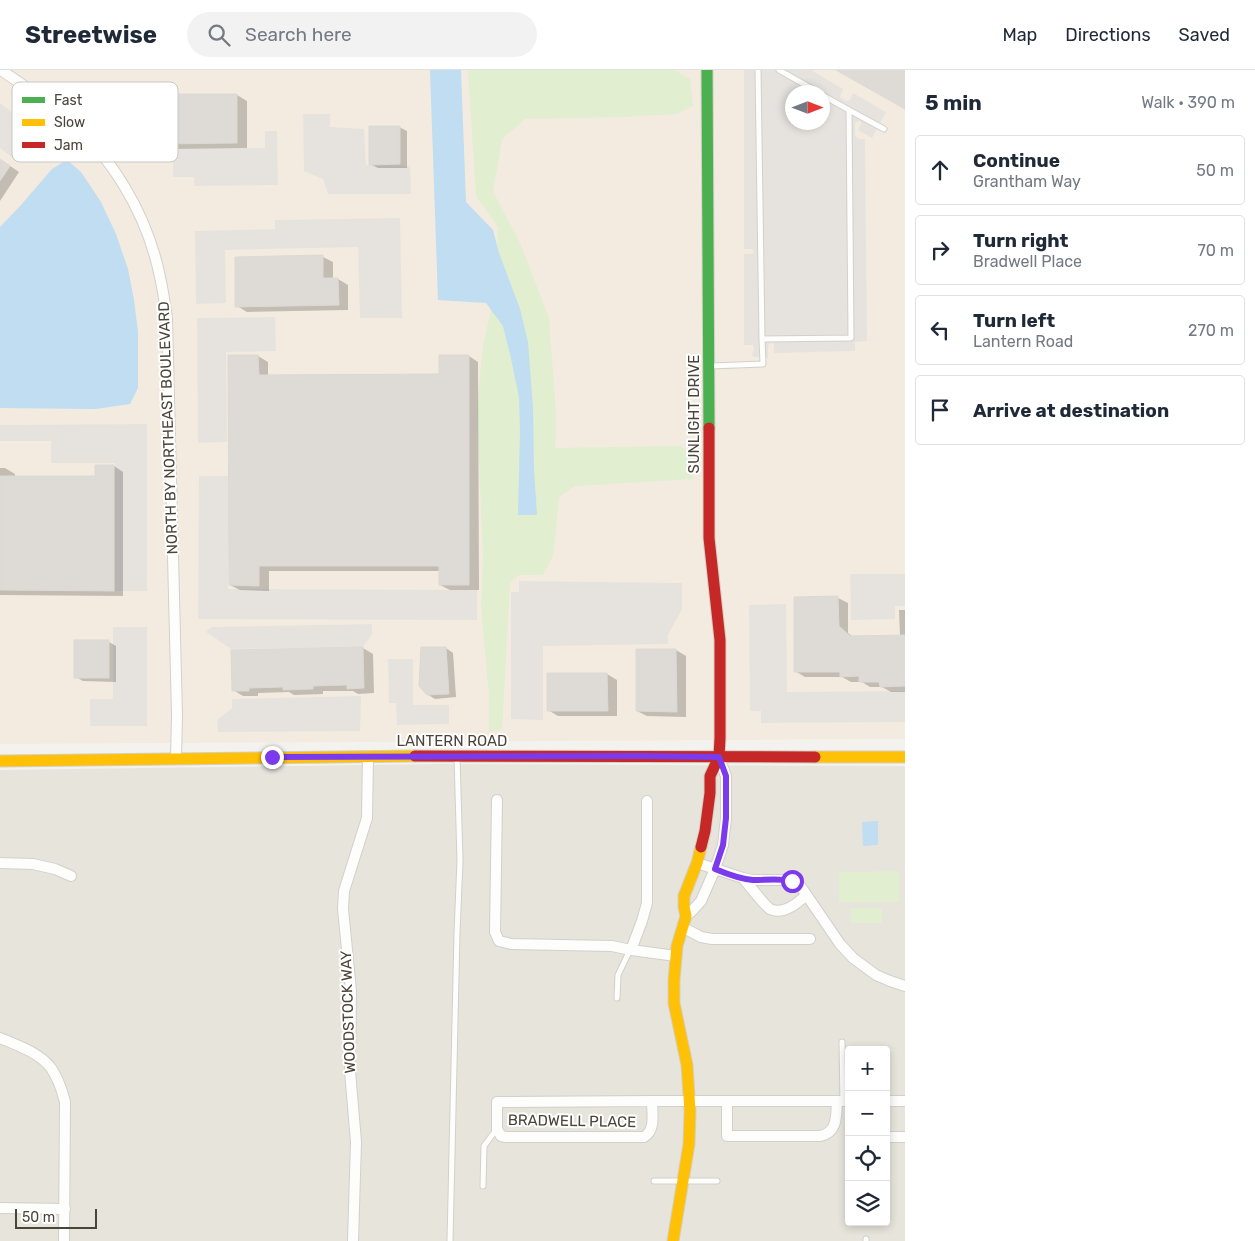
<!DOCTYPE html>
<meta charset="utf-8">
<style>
:root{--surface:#fff;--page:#f2f2f3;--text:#1f2937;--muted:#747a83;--line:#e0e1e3}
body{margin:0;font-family:Rubik,sans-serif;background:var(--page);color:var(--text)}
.controls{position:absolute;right:15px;bottom:15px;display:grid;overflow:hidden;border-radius:5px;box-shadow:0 2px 8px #0003}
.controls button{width:45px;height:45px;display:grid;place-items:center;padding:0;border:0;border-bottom:1px solid var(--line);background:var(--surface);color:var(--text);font:25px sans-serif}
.compass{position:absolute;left:785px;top:15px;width:45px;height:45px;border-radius:50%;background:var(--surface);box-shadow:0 2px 8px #0003;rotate:90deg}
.scale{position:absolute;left:15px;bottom:12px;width:82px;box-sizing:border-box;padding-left:5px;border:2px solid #4b4439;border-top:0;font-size:14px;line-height:18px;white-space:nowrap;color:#4b4439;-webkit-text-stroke:4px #fff;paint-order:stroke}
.stop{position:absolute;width:15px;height:15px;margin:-11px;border:4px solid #7c3aed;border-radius:50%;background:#fff}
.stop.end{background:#7c3aed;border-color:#fff;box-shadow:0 1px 5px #0008}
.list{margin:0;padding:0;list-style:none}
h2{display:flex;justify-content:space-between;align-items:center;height:65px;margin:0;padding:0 20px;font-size:21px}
h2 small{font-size:16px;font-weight:400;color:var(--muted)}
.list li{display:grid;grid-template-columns:32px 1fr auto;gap:15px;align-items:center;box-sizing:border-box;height:70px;margin:0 10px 10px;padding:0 10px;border:1px solid var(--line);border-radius:5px}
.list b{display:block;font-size:19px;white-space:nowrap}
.list p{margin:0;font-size:16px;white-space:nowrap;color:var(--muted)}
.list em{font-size:16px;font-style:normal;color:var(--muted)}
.icon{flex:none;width:28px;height:28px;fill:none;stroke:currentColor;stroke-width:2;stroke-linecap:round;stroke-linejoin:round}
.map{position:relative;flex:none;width:905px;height:1171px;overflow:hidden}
header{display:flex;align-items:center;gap:30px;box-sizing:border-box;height:70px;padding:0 25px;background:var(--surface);border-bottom:1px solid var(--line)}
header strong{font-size:24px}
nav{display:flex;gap:28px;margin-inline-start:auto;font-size:18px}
.search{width:350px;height:45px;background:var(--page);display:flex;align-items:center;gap:12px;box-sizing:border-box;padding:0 18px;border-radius:28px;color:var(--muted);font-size:19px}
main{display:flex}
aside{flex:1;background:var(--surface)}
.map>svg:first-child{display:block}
.residential{fill:#e7e4dc;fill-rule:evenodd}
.commercial{fill:#f3ebdf;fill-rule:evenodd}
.green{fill:#e1eecf}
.parking{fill:#e6e3df;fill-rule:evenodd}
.water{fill:#c0ddf1}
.shadow{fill:#0003}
.building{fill:#dedbd6;stroke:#dcd9d4}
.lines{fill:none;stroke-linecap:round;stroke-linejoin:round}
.lane-casing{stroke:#d2d0cb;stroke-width:7}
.street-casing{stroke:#d2d0cb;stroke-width:12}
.fast-casing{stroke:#d3cfc5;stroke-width:13}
.slow-casing{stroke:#d3cfc5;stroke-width:13}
.jam-casing{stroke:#d3cfc5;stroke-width:13}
.lane{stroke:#fdfdfc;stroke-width:5}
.street{stroke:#fdfdfc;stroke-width:10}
.fast{stroke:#4caf50;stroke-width:11}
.slow{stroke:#ffc107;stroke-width:11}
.jam{stroke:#c62828;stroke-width:11}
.route{stroke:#7c3aed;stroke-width:6}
.labels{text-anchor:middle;stroke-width:4;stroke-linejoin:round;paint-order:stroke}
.street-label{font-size:15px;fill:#4b4439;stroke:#fff}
.key{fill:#fff;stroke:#c9c7c4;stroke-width:1}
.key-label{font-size:14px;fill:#4b4439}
</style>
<header>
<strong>Streetwise</strong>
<div class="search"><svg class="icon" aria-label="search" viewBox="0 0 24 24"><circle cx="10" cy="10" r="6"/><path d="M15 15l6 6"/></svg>Search here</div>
<nav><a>Map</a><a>Directions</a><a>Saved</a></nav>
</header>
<main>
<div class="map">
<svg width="905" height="1171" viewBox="0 0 905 1171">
<rect width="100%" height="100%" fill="#f4f2ee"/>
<path class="residential" d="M446 694 905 696V1171H0V700ZM849 980H886V1152H849Z"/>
<path class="commercial" d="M0 0H905V669L0 674ZM792 22H822V52H792Z"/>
<g class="green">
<polygon points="468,0 674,0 690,9 693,36 676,44 622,47 525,49 502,69 493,122 520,173 549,248 556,345 555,378 680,376 699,388 692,409 575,416 559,427 553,486 543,505 519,505 510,512 502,659 489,662 489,625 481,537 483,486 477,339 483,276 496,216 498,157 476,126"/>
<polygon points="899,801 899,832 839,832 839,802"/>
<rect x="851" y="838" width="31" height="15"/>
</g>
<g class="parking">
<path d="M744 0H811L843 19 840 27 846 31 850 30 853 23 886 42 872 68 858 60 861 54V52L858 51 855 53V66L859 69H865L867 271 855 272V281L774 283V274L771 273 769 274 768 278V288L754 287 752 285 754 278 753 275H744V184H752L754 182 752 179H744ZM792 22H822V52H792Z"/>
<polygon points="0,33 36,60 18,92 0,78"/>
<polygon points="303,44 330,44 330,57 364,59 366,95 410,96 411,124 328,124 323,109 304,101"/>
<polygon points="265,61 277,61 278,115 194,116 194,107 173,107 173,79 265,78"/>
<polygon points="400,148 402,248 360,248 358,177 225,180 226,233 196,234 195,161 275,159 275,150"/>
<polygon points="275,247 276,281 226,282 227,372 198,373 197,248"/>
<polygon points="147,354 147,521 115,521 115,393 51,393 51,371 0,371 0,355"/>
<polygon points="199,406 229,406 228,519 477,520 477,550 198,549"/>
<polygon points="850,504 905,504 905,536 895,536 895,549 851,550"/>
<polygon points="519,511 682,513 682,539 668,565 668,574 543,576 543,650 511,649 511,522 519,522"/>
<polygon points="786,534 787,622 905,621 905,652 761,653 761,641 750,641 749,535"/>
<polygon points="372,554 372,564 363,577 231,579 206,562 212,557"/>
<polygon points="113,557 147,557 147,656 90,656 90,629 113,629"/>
<polygon points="388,589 413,589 413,635 449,635 449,654 397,655 396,633 389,633"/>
<polygon points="361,626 360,661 218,662 217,650 232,638 232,629"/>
</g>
<g class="water">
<polygon points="430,0 461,0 466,132 493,160 499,183 520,239 528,272 533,338 534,400 537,445 518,445 520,362 519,327 510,284 503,256 486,233 438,230"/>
<polygon points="67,90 81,102 101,132 116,164 128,199 134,230 138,262 138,318 130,334 96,339 0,338 0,157 21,135 52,99"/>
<polygon points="878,751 878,775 863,776 862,752"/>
</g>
<g class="shadow">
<polygon points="237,25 247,31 247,78 173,79 163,73"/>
<polygon points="399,57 407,61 407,98 378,98 370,94"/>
<polygon points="0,89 19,102 0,131"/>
<polygon points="323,187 333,192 333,209 338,209 348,215 348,240 247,242 237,236"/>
<polygon points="258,286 268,292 268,306 440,305 469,286 478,292 479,520 450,520 440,515 440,501 269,501 269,521 240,520 230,515"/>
<polygon points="114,396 123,402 123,526 0,525 0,398 5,398 15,404 15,407 97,407"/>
<polygon points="838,528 848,533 848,563 853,567 900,566 899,540 905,540 905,622 891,622 882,617 870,617 862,612 851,612 842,607 805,607 795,601"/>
<polygon points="109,572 116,576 116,612 83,611 76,607"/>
<polygon points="363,578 373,584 374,623 358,624 353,621 323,621 323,624 294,625 289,622 258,623 258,626 243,626 233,620"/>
<polygon points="446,578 453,583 456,627 435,629 427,624"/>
<polygon points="676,580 686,586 686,647 647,646 637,641"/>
<polygon points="607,604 617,610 617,646 558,646 548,640"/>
</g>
<g class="building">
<polygon points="836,0 905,0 905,39"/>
<polygon points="162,24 237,24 237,73 162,74"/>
<polygon points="369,56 400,56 400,94 369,95"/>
<polygon points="0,89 10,96 0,111"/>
<polygon points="323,185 323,208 338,208 339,235 235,237 235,187"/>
<polygon points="228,285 258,285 259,305 439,304 439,285 469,285 469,515 439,515 439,496 259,496 259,516 229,515"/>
<polygon points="95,395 114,395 114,521 0,520 0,406 95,406"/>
<polygon points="838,526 839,556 850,566 905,565 905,616 880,617 879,612 859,612 859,606 840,607 840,602 794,602 794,527"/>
<rect x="74" y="570" width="35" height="38"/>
<polygon points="363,577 364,618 347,619 347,615 313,616 313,619 283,620 283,617 249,618 249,621 232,621 231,580"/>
<polygon points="421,577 446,577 449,624 427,625 419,616"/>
<polygon points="636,579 676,579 677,642 636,641"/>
<polygon points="547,603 607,603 608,641 547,641"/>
</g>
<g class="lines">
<g class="lane-casing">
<g id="lane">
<polyline points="758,0 762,269"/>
<polyline points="779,0 818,22"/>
<polyline points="849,40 884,59"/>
<polyline points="710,296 763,294 762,269 851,268 849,40 822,25"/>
<polyline points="617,928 618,905 630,880"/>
<polyline points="842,972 843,1031"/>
<polyline points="654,1111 717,1111"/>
<polyline points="483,1116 484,1076 496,1060"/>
<polyline points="450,1171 457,863 460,790 457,687"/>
<polyline points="866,1171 866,1169"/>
</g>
</g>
<g class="street-casing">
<g id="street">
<path d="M1 0C21 14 42 27 60 42 111 84 147 143 160 207 163 220 165 234 167 248L177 645 176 689"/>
<polyline points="497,730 495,862 499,871 511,874 612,876 631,880 676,886"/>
<polyline points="0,793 33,794 55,799 71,806"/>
<polyline points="697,793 743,808 752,810 786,810 799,814 840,874 853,888 876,905 890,911 905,916"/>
<path d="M743 808C748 814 765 836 770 839 783 845 797 834 806 825"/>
<polyline points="686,846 692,841 701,831 715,799 723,775 726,748 726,706 719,687"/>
<polyline points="682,857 701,867 712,869 810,869"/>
<polyline points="631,880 642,851 647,833 647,731"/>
<path d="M0 968C17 975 40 983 51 998 58 1008 62 1020 65 1032L64 1171"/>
<path d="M652 1031C652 1043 656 1060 644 1067H506L501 1066 497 1059V1032Z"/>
<polyline points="652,1031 849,1031"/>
<polyline points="886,1031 905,1031"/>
<path d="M727 1032V1066H820C838 1063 836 1045 837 1031"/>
<polyline points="886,1067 905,1067"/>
<polyline points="0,1138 65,1139"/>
<polyline points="353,1171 356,1072 350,1001 351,921 343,839 344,821 367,748 368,686"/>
</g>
</g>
<g class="fast-casing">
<polyline id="fast" points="707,0 709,358"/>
</g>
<g class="slow-casing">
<g id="slow">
<polyline points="815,687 905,687"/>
<polyline points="0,691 415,686"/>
<polyline points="673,1171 689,1074 690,1041 687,995 674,933 674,910 677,876 686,846 684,837 684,826 697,793 701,777"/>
</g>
</g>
<g class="jam-casing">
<g id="jam">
<polyline points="415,686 815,687"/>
<polyline points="701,777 705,761 710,723 710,706 719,687 720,668 720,570 709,468 709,358"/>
</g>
</g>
<use href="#lane" class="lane"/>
<use href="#street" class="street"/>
<use href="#fast" class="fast"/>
<use href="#slow" class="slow"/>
<use href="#jam" class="jam"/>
</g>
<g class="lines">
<path class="route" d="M272 687 642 686 719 687 726 706V748L723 775 715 799C727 804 740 809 753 810 766 810 779 808 792 811"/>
</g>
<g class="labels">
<g class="street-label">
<text transform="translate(694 344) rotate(-90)" y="5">SUNLIGHT DRIVE</text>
<text transform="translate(168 358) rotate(-92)" y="5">NORTH BY NORTHEAST BOULEVARD</text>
<text x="452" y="676">LANTERN ROAD</text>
<text transform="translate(348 942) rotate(-92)" y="5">WOODSTOCK WAY</text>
<text transform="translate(572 1051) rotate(1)" y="5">BRADWELL PLACE</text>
</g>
</g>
<rect x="12" y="12" width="166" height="80" rx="8" class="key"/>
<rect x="22" y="27" width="23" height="6" fill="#4caf50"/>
<rect x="22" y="49" width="23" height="7" fill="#ffc107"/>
<rect x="22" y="72" width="23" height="6" fill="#c62828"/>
<g class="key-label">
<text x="54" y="35">Fast</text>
<text x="54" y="57">Slow</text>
<text x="54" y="80">Jam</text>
</g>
</svg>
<div class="controls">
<button>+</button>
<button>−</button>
<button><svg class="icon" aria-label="locate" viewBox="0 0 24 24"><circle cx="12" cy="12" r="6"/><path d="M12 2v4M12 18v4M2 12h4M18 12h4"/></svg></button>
<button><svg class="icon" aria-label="layers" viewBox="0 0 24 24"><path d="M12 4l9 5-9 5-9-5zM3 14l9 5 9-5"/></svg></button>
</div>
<svg class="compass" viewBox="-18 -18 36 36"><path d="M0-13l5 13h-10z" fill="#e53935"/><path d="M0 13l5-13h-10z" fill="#747a83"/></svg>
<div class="scale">50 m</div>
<div class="stop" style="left:792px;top:811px"></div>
<div class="stop end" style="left:272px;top:687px"></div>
</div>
<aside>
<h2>5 min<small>Walk · 390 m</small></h2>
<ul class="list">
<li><svg class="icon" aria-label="ahead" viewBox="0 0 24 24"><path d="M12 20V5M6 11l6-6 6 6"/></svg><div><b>Continue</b><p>Grantham Way</p></div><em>50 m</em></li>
<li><svg class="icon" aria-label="right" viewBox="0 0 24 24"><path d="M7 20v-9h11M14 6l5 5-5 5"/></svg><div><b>Turn right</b><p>Bradwell Place</p></div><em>70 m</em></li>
<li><svg class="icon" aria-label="left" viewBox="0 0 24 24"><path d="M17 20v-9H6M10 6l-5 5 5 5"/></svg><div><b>Turn left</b><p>Lantern Road</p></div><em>270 m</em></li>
<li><svg class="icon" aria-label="arrive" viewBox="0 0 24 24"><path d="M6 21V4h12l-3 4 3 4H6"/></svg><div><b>Arrive at destination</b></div></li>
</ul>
</aside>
</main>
